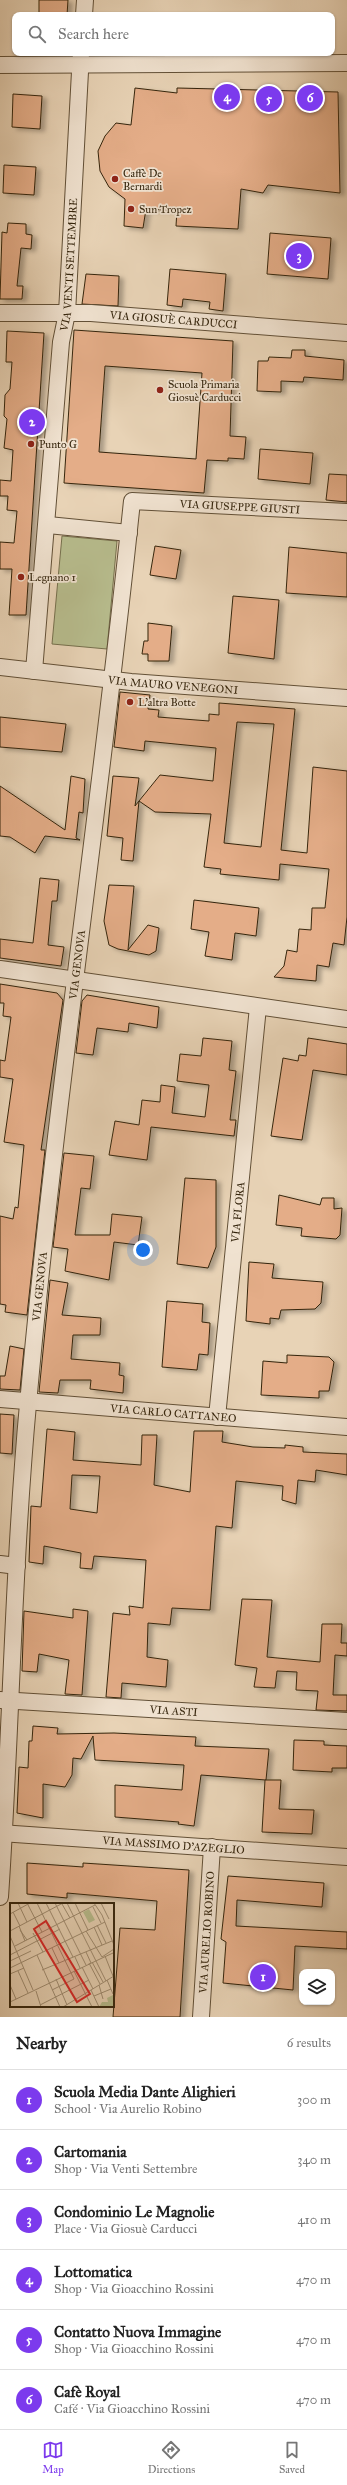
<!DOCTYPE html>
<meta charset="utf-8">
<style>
:root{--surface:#fff;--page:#f2f2f2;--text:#222;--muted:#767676;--line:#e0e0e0;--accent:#7c3aed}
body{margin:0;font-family:"IM FELL Great Primer",serif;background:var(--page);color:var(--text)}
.controls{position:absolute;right:12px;bottom:12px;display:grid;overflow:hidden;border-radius:8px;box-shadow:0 1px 3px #0004}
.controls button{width:36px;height:36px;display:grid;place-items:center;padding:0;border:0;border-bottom:1px solid var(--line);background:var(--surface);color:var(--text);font:20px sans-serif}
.you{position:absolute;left:143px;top:1250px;width:14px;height:14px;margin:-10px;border:3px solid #fff;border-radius:50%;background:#1a73e8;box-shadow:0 0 0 6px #1a73e833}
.badge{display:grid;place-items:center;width:26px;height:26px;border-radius:50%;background:var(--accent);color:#fff;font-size:13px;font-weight:700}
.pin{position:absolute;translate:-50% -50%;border:2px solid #fff;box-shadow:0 1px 4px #0006}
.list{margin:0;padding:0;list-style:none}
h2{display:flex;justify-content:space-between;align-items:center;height:52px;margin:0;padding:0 16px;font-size:17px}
h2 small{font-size:13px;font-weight:400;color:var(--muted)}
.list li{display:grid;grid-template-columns:26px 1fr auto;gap:12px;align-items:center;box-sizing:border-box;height:60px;padding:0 16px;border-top:1px solid var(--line)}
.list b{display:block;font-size:15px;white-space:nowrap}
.list p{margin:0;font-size:13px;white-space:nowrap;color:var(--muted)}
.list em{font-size:13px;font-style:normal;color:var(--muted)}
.icon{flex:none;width:22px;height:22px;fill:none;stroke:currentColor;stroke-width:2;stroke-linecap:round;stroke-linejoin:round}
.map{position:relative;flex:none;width:347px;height:2017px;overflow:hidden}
.search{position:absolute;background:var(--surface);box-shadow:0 1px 3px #0004;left:12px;right:12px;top:12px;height:44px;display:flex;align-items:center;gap:10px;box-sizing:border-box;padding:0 14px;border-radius:8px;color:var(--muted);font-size:15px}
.sheet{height:412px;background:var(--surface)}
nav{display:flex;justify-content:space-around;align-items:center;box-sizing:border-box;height:56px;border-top:1px solid var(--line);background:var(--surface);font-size:11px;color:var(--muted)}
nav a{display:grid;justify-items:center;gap:2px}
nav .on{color:var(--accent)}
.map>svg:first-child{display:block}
.green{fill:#b7bc8d;stroke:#76704d}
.building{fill:#e4ad88;stroke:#35250d;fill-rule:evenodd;filter:url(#shadow)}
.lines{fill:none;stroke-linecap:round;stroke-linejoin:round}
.minor-casing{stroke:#625037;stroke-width:18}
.minor{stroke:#f0e2d0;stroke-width:16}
.poi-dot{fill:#8f2418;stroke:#f0e2d0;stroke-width:1.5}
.labels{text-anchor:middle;stroke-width:3.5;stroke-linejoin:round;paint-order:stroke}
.poi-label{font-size:11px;fill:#35250d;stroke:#f0e2d0;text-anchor:start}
.street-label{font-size:11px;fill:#35250d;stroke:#f0e2d0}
.inset-road{fill:none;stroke:#a08d72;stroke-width:1}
.view{fill:#d62828;fill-opacity:0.15;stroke:#d62828;stroke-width:2}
.inset-edge{fill:none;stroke:#35250d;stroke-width:2}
</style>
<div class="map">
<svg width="347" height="2017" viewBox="0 0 347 2017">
<defs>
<filter id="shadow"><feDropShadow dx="4.5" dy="2.5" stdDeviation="2" flood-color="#0004"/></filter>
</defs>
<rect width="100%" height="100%" fill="#e8d3b6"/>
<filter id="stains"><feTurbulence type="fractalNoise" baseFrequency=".005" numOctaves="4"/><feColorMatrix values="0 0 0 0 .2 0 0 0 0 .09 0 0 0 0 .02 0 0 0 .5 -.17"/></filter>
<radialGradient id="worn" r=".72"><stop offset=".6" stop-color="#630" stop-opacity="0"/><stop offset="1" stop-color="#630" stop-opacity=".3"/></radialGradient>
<polygon class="green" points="62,536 117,541 107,649 52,644"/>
<g class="building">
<polygon points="39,0 68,0 67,15 39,15"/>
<polygon points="135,88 177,93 177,88 338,92 340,193 268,185 263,193 241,189 238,229 176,226 177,210 146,209 143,228 124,226 125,199 109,187 100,171 98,151 105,136 116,123 131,125"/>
<polygon points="13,94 42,96 40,129 12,127"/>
<polygon points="4,165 36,167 34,195 3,193"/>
<polygon points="8,223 26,224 26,234 32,235 31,249 21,248 17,286 23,286 22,299 0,299 2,232 7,233"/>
<polygon points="270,233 331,238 328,279 267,274"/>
<polygon points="170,269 226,274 223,311 209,309 210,302 183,299 182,307 167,305"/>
<polygon points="86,274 119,276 118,306 82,304"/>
<path d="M74 330 233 341 230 436 246 437 244 459 228 458V461L207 460 204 493 64 483ZM105 366 202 373 196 459 99 452Z"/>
<polygon points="7,331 44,333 26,615 9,615 12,569 0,569 0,542 14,543 17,511 7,510 8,496 0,496 0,480 11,481 13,450 4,448 7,419 4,416 5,395 10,389 12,362 6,362"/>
<polygon points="292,350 305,350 305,356 344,360 343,380 304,377 303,382 281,381 281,392 257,391 258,361 268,361 269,357 291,358"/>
<polygon points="260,449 313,453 310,484 258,479"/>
<polygon points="329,474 347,475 347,502 326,500"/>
<polygon points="155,546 181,550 176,579 150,575"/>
<polygon points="289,547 347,553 347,597 286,593"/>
<polygon points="233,596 279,600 274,659 228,653"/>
<polygon points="148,623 172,626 169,661 148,661 148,654 142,654 144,641 148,641"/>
<path d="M120 692 150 695 148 709 159 710 158 717 209 721V714L219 715V703L295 709 281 850 307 853 313 767 347 771V917L344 945 333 943 329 967 317 965 316 981 274 977 284 966 287 950 297 952 299 929 311 930 312 908H325L329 869 280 864 279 880 220 874 221 869 204 867 211 814 155 812 139 801 160 775 213 781 216 748 145 741 144 751 114 747ZM237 722 274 724 261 847 224 843Z"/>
<polygon points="0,717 66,724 62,752 0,747"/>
<polygon points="71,776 85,779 83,813 79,812 76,838 80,840 45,836 35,853 10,837 0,836 0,786 65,830"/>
<polygon points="113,776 139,778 135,806 139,801 133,861 121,860 123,838 107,836"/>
<polygon points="40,878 59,880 57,901 52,901 48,945 64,947 61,966 0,958 0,939 33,943"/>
<polygon points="109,885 134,886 128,950 148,925 159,928 156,951 149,955 118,949 109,945 104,921"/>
<polygon points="194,900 259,908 256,936 235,933 232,960 205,956 209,932 191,929"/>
<polygon points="0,984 57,993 63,1000 41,1150 45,1150 27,1315 5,1312 6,1305 0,1304 0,1216 13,1219 15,1207 18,1208 24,1145 4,1142 13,1079 0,1077 0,1060 5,1061 11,1017 3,1016 4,1003 0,1003"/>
<polygon points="87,995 159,1007 157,1028 129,1023 128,1032 97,1028 93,1055 76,1053 82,1001"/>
<polygon points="203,1038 232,1041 229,1070 236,1071 230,1120 236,1120 234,1136 151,1127 147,1160 109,1155 115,1121 139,1125 142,1100 160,1102 161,1085 175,1087 172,1113 205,1117 209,1085 177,1081 180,1054 201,1056"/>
<polygon points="308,1038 347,1044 347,1075 313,1070 302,1140 271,1136 283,1058 298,1061 299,1055 306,1056"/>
<polygon points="64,1153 94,1156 90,1189 81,1188 75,1235 110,1235 112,1214 142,1217 138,1245 114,1242 109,1280 65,1271 68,1249 53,1247"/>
<polygon points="185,1178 216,1180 216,1247 208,1268 177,1264"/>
<polygon points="279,1195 320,1205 322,1198 334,1198 334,1209 342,1208 340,1235 336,1239 301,1236 302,1228 276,1225"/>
<polygon points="249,1262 274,1264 272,1278 323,1282 321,1303 315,1309 281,1310 279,1319 270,1318 270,1324 246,1321"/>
<polygon points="50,1280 68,1283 62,1315 101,1318 100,1335 73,1335 71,1359 120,1363 119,1375 124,1376 123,1393 90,1389 91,1380 60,1380 58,1393 39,1392"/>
<polygon points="167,1301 203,1304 202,1322 210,1323 208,1355 199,1354 197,1370 162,1367"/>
<polygon points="10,1346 24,1349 20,1390 0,1389 0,1376 5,1376"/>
<polygon points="287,1355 329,1357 334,1362 329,1391 319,1391 319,1398 261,1395 263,1361 287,1363"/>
<polygon points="0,1414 14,1415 12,1454 0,1453"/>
<path d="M47 1429 75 1432 73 1460 141 1465 142 1435H157L154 1485 190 1492 194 1431H223L222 1442 253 1447 285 1448V1445L303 1447V1452L347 1454V1475L316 1470 315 1482 298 1480 296 1504 282 1500 283 1486 236 1481 232 1528 216 1526 210 1610 172 1608 170 1625 148 1623 147 1657 168 1660 166 1687 122 1683 121 1698 106 1697 113 1613 130 1615 129 1606 143 1608 146 1560 94 1556 92 1569 80 1568 81 1553 44 1546 43 1564 29 1562 31 1506 41 1507ZM72 1475 100 1476 97 1513 70 1509Z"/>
<polygon points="242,1599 272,1600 267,1657 320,1662 322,1624 342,1624 341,1643 347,1643 347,1656 335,1655 333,1695 347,1695 347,1711 316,1710 318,1691 296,1690 297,1672 277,1671 275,1688 254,1687 257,1668 235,1665"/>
<polygon points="73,1609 88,1611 82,1695 65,1694 69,1660 39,1654 37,1672 22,1671 24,1611 73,1618"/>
<polygon points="33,1726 58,1728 57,1734 114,1733 196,1737 195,1746 269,1749 266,1780 201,1775 194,1826 178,1824 179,1822 115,1817 115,1785 182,1790 184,1765 95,1760 93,1736 81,1759 73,1758 72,1775 65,1787 43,1784 43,1818 17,1813 19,1767 28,1768 29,1741 32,1741"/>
<polygon points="294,1740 324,1741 324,1745 347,1746 347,1768 332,1768 332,1772 293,1770"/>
<polygon points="265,1780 281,1780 279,1809 314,1810 312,1834 262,1832"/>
<polygon points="27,1863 83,1867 83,1863 189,1870 180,2017 113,2017 120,1928 155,1930 157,1901 67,1893 67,1898 27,1894"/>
<polygon points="228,1876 324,1883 322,1907 237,1900 236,1926 347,1932 347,1949 295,1946 293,1990 223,1983 226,1942 221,1939"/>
</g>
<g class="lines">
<g class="minor-casing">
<g id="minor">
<polyline points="84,15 85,0"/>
<polyline points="0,65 347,63"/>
<path id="s1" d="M0 313H91L347 333"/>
<polyline points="48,525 129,533"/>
<path id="s2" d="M0 667 131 682 347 698"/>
<path id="s3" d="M34 671 61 342 67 313 81 53"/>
<polyline points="0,969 347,1019"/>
<path id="s4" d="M0 1399 347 1427"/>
<path id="s5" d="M217 1417 258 1007"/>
<polyline points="0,1564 17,1566"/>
<path id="s6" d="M0 1700 347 1721"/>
<path id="s7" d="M0 1833 347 1857"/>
<path id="s8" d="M0 1897C11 1733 13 1568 28 1404 55 1102 101 802 132 501L347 512"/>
<path id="s9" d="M201 2017 212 1847"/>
</g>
</g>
<use href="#minor" class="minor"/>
</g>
<g class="poi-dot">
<circle cx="115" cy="179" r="4"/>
<circle cx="131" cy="209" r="4"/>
<circle cx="160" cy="390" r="4"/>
<circle cx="31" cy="444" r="4"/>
<circle cx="21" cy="577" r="4"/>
<circle cx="130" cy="702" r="4"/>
</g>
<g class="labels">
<g class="poi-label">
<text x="123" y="177">Caffè De<tspan x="123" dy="13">Bernardi</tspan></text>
<text x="139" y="213">Sun Tropez</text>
<text x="168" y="388">Scuola Primaria<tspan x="168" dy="13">Giosuè Carducci</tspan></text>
<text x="39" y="448">Punto G</text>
<text x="29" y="581">Legnano 1</text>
<text x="138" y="706">L'altra Botte</text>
</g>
<g class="street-label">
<text dy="4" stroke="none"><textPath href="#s3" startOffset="408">VIA VENTI SETTEMBRE</textPath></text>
<text dy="4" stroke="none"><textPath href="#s1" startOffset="174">VIA GIOSUÈ CARDUCCI</textPath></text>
<text dy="4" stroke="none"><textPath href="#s8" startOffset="1511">VIA GIUSEPPE GIUSTI</textPath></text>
<text dy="4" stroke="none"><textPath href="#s2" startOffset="174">VIA MAURO VENEGONI</textPath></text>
<text dy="4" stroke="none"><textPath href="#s8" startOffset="936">VIA GENOVA</textPath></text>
<text dy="4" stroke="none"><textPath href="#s5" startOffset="206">VIA FLORA</textPath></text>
<text dy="4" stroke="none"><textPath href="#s8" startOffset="612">VIA GENOVA</textPath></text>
<text dy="4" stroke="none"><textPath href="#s4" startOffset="174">VIA CARLO CATTANEO</textPath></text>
<text dy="4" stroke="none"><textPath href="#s6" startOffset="174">VIA ASTI</textPath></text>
<text dy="4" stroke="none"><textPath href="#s7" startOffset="174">VIA MASSIMO D'AZEGLIO</textPath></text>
<text dy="4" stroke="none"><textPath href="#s9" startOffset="85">VIA AURELIO ROBINO</textPath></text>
</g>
</g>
<g transform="translate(10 1903)">
<rect width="104" height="104" fill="#e8d3b6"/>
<path d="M79 6 85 17 79 20 73 9ZM103 92 104 104H89L92 99H98L97 95Z" fill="#b7bc8d"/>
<path class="inset-road" d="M8 0 17 19M17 0 32 29M27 0 64 76 42 87M36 0 63 54M45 0 76 62M57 0 96 78M65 0 78 27M84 0 92 12 104 42M91 0 99 16M52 1 60 15M83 4 91 20M3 9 10 23M0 11 20 0M87 22 96 40M9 23 15 38M84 24 92 42M10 27 17 37M0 28 53 0M76 28 92 54M23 30 33 49M0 33 23 87M5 43 85 2M42 45 49 60M76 49 81 60M0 52 50 26M27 52 50 104M95 53 103 73M65 54 70 65M92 54 104 46M0 58 21 48M82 59 93 79M79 60 90 81M72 64 83 86M0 65 95 19M32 67 102 38M8 68 18 90M64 68 82 104M0 71 14 65M46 76 57 102M97 77 103 91M0 82 6 96M89 82 93 96M81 87 89 104M26 88 31 104M84 93 101 86M0 99 90 56 103 50 104 52M30 102 79 77M53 104 104 73"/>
<path class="view" d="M36 18 80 91 67 99 24 26Z"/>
<rect width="104" height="104" class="inset-edge"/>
</g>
<rect width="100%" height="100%" filter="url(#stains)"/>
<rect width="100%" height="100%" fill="url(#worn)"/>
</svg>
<div class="controls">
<button><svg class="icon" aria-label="layers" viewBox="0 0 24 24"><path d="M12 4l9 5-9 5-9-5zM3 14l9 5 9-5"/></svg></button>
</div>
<div class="you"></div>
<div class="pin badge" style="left:263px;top:1977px">1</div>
<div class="pin badge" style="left:32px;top:422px">2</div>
<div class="pin badge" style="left:299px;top:256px">3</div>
<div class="pin badge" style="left:227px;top:97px">4</div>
<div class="pin badge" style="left:269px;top:99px">5</div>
<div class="pin badge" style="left:310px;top:98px">6</div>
<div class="search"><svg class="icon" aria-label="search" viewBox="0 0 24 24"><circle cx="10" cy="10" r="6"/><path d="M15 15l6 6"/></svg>Search here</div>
</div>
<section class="sheet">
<h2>Nearby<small>6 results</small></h2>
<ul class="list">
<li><span class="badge">1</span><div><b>Scuola Media Dante Alighieri</b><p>School · Via Aurelio Robino</p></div><em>300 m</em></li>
<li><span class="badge">2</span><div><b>Cartomania</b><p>Shop · Via Venti Settembre</p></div><em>340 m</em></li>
<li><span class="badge">3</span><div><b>Condominio Le Magnolie</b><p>Place · Via Giosuè Carducci</p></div><em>410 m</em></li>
<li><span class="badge">4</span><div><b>Lottomatica</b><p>Shop · Via Gioacchino Rossini</p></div><em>470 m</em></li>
<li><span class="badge">5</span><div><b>Contatto Nuova Immagine</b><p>Shop · Via Gioacchino Rossini</p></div><em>470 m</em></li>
<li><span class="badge">6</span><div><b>Cafè Royal</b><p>Café · Via Gioacchino Rossini</p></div><em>470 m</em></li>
</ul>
</section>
<nav>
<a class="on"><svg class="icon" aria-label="map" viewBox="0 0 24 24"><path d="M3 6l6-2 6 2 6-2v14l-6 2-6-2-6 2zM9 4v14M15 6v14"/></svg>Map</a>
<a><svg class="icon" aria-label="directions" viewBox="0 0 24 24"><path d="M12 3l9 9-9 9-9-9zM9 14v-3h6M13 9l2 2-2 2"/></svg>Directions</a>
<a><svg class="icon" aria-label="saved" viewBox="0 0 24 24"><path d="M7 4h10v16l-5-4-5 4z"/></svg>Saved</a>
</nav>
